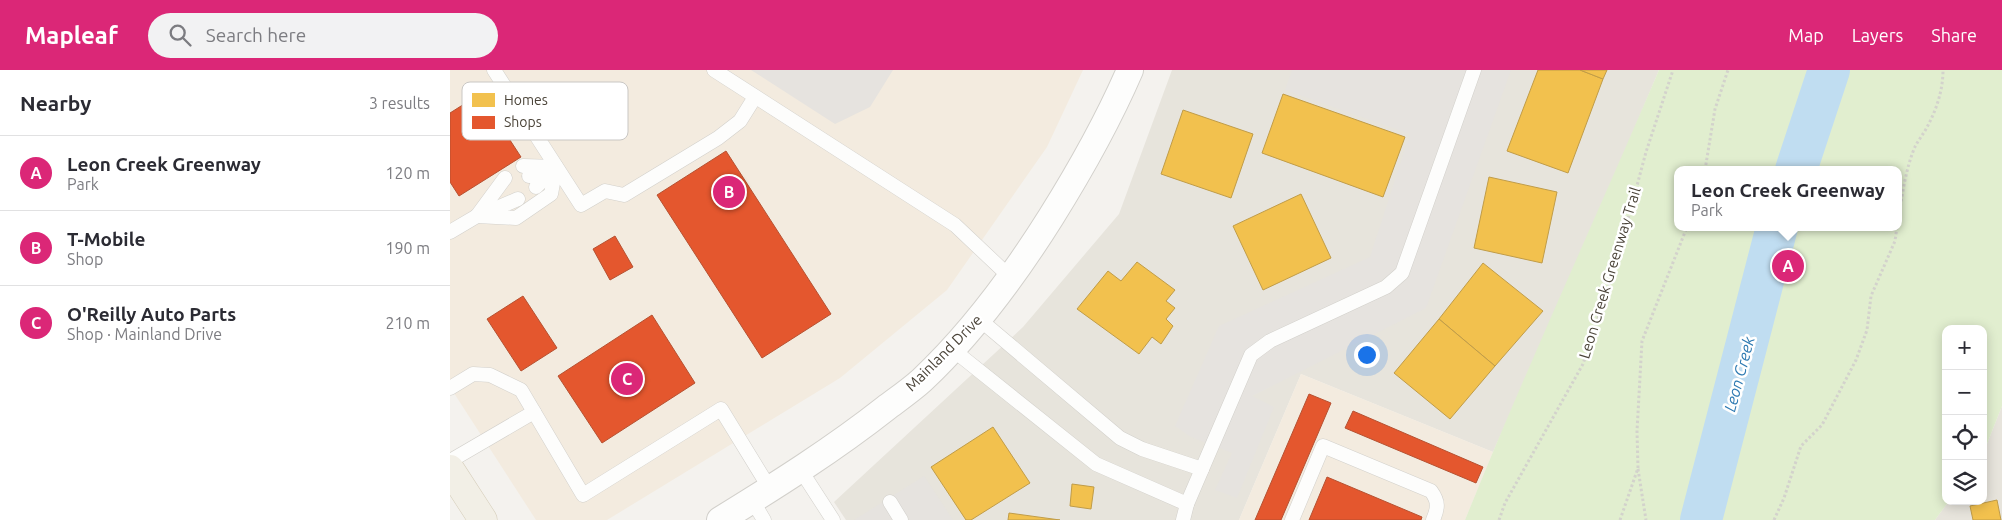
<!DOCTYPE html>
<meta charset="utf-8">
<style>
:root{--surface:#fff;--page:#f2f2f3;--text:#2b2b33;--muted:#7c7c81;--line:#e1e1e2;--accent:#db2777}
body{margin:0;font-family:Ubuntu,sans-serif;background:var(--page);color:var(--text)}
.controls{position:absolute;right:15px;bottom:15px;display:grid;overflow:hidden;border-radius:10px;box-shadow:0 2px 12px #0003}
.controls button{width:45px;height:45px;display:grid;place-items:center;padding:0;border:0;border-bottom:1px solid var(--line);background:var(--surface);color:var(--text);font:25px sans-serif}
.you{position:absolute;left:916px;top:284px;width:18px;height:18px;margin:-12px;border:4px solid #fff;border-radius:50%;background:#1a73e8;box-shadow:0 0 0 8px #1a73e833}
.badge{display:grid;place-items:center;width:32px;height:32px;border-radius:50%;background:var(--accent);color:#fff;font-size:16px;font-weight:700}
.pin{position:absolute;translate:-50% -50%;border:2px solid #fff;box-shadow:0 1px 5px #0006}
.popup{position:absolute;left:1224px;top:96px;width:228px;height:65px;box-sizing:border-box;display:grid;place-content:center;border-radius:10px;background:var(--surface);filter:drop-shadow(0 1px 4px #0005);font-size:16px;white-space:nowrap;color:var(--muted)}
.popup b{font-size:19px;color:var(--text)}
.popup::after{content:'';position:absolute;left:50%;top:100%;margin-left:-10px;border:10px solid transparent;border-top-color:var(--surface)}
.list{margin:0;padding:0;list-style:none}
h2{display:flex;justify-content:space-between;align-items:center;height:65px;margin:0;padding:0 20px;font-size:21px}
h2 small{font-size:16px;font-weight:400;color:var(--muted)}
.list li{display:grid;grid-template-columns:32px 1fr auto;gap:15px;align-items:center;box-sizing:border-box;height:75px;padding:0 20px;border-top:1px solid var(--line)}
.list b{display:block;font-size:19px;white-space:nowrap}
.list p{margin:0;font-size:16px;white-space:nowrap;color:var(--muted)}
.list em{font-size:16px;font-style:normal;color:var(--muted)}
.icon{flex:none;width:28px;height:28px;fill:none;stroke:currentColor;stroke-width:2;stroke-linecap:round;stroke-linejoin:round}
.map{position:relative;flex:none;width:1552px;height:450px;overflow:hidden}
header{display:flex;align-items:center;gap:30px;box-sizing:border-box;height:70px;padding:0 25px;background:var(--accent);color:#fff}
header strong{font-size:24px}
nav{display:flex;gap:28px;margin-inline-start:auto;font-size:18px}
.search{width:350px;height:45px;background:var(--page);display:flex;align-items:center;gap:12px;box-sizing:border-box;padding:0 18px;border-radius:28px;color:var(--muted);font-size:19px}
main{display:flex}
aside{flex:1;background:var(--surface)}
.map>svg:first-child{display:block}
.residential{fill:#e7e4dc}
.commercial{fill:#f3ebdf}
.green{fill:#e1eecf;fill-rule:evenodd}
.parking{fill:#e6e3df}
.homes{fill:#f2c14e;stroke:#c09c48}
.shops{fill:#e4572e;stroke:#b65131}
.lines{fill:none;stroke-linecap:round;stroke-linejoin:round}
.river{stroke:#c0ddf1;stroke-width:42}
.service-casing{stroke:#d2d0cb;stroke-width:15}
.minor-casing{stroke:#d2d0cb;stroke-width:28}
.primary-casing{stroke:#d6cebb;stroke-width:29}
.path{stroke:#d3d2cc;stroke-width:3;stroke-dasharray:2.5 2.5;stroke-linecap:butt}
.service{stroke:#fdfdfc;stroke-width:14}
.minor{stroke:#fdfdfc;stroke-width:26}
.primary{stroke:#f2efe6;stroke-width:28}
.labels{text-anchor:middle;stroke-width:5;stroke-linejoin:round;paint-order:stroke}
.street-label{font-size:15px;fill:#4b4439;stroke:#fff}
.water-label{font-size:16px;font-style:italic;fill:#2e7ab2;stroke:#fff}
.key{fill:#fff;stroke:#c9c7c4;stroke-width:1}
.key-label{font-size:14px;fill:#4b4439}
</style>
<header>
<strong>Mapleaf</strong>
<div class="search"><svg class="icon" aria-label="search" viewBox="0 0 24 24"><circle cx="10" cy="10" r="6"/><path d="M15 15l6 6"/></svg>Search here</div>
<nav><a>Map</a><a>Layers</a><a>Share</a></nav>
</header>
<main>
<aside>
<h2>Nearby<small>3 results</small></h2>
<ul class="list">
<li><span class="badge">A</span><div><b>Leon Creek Greenway</b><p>Park</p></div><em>120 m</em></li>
<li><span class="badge">B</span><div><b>T-Mobile</b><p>Shop</p></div><em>190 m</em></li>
<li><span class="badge">C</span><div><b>O'Reilly Auto Parts</b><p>Shop · Mainland Drive</p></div><em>210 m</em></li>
</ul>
</aside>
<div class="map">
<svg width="1552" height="450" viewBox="0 0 1552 450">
<rect width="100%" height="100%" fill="#f4f2ee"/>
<g class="residential">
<polygon points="722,0 1209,0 1153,133 1043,382 851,304 789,450 396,450 384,432 573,257 669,144"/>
<polygon points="1552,336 1552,450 1485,450 1499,431 1533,431 1533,384"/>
</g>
<g class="commercial">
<polygon points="0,0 633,0 597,77 497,220 390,308 157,450 86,450 0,317"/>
<polygon points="851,304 1043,382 1015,450 789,450"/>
</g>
<path class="green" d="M1209 0H1552V336L1533 384V259H1496V431H1499L1485 450H1015C1076 299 1145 150 1209 0ZM1228 100H1448V157H1228Z"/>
<g class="parking">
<polygon points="301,0 443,0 420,37 385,54"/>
<polygon points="842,0 1061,0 976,238 802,326 824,337 787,428 765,420 782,383 741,367 725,356 769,256 920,187 960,64 835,20"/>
<polygon points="474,406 503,450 404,450"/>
</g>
<g class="homes">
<polygon points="1088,0 1130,0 1153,9 1118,103 1057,81"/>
<polygon points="1130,0 1157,0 1153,9"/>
<polygon points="833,24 955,67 933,127 812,83"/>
<polygon points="733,40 803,64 781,128 711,104"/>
<polygon points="1039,107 1107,122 1092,193 1024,178"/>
<polygon points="851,124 881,188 813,220 783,156"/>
<polygon points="687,192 725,220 716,231 725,238 716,249 723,256 711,274 702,267 689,284 627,239 658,201 671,211"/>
<polygon points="1033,193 1093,241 1045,296 989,249"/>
<polygon points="989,249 1045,296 1000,349 944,303"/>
<polygon points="543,357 580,413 521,450 516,450 481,397"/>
<polygon points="622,414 644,417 641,439 620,436"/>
<polygon points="1547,430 1551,450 1523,450 1520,436"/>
<polygon points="559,443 610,450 558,450"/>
</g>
<g class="shops">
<polygon points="30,24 71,87 9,126 0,112 0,43"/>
<polygon points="276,81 381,244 312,288 207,125"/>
<polygon points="165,166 183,197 160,210 143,179"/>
<polygon points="73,226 107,278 71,301 37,249"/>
<polygon points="202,245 245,313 152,373 108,306"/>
<polygon points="859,324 881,333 831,450 805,450"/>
<polygon points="903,341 1033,397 1026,413 895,358"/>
<polygon points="877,407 972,447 971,450 859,450"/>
</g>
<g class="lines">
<g class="river">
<polyline points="1346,100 1379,0"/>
<polyline points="1251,450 1327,157"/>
</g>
<g class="service-casing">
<g id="service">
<polyline points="44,0 131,135 155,121 174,125 268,68 290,51 305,27"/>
<polyline points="264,0 505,155 560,207"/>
<polyline points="79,106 106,97 86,117"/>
<polyline points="55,108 27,146 66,148 101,124 106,97 73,96"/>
<polyline points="33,144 68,129"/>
<polyline points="0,162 27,146"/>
<polyline points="529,249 670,368 692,379 752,399"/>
<polyline points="502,279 646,394 737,434"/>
<polyline points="0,318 23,304 40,305 71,320 133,425 271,339 320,419"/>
<polyline points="0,391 84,342"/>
<polyline points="350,399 383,450"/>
<polyline points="302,430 314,450"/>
<polyline points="440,432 451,450"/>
<polyline points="733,450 737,434 801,285 820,271 936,217 952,203 1024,0"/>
<path d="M842 450 873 376 981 421C989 432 988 438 983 450"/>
</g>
</g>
<g class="minor-casing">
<path id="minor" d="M270 450C327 415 384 379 436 338 448 329 461 320 472 310 523 262 564 206 601 147 631 99 658 51 680 0"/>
</g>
<g class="primary-casing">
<polyline id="primary" points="0,399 33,450"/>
</g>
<g class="path">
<polyline points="1255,100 1265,39 1278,0"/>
<path d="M1448 151C1452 127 1455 102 1464 79 1467 72 1472 66 1476 59 1486 41 1493 21 1493 0"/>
<polyline points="1188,399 1196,450"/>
<polyline points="1049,450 1055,433 1133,294 1167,190 1196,82 1223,0"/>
<polyline points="1170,450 1188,398 1187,361 1192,271 1237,157"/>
<polyline points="1324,450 1334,428 1351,376 1372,355 1406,290 1417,260 1421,226 1445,171 1447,157"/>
</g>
<use href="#service" class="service"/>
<use href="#minor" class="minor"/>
<use href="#primary" class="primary"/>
</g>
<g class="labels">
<g class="street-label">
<text transform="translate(1160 203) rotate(-73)" y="5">Leon Creek Greenway Trail</text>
<text transform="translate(494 283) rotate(-45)" y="5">Mainland Drive</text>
</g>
<g class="water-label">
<text transform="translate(1289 304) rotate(-75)" y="6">Leon Creek</text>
</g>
</g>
<rect x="12" y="12" width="166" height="58" rx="8" class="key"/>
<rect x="22" y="23" width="23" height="14" fill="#f2c14e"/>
<rect x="22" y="46" width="23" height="13" fill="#e4572e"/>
<g class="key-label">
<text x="54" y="35">Homes</text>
<text x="54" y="57">Shops</text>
</g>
</svg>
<div class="controls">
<button>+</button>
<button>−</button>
<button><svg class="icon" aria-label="locate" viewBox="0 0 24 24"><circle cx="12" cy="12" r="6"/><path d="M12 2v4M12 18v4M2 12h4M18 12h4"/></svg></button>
<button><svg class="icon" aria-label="layers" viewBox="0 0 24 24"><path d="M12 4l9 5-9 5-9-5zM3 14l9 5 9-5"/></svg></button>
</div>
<div class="you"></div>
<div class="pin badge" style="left:1338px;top:196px">A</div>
<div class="popup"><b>Leon Creek Greenway</b>Park</div>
<div class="pin badge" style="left:279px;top:122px">B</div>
<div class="pin badge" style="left:177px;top:309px">C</div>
</div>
</main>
